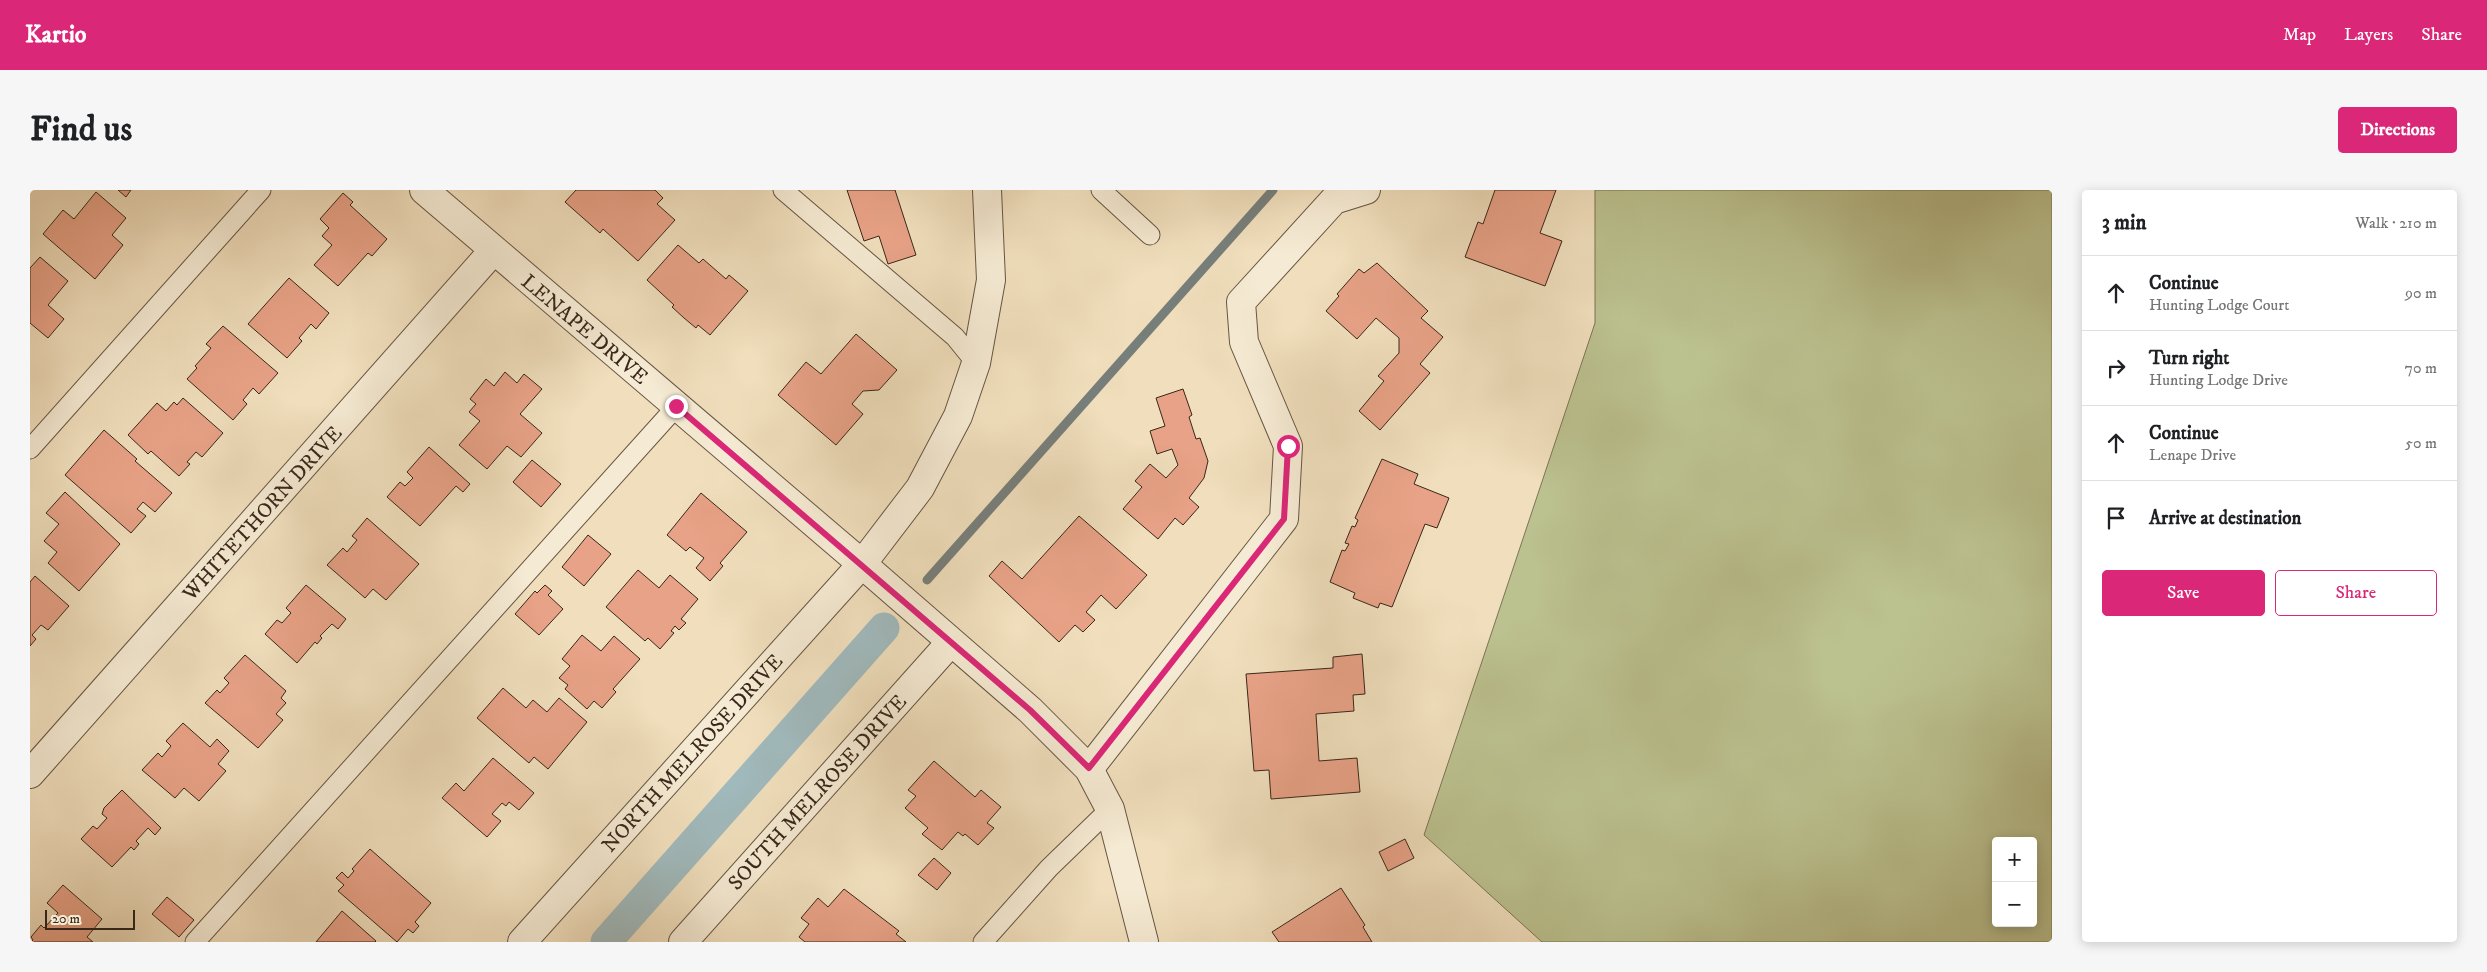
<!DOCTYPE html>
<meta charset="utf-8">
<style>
:root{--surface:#fff;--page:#f6f6f6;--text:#202124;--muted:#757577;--line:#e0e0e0;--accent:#db2777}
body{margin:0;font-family:"IM FELL DW Pica",serif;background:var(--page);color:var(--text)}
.controls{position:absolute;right:15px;bottom:15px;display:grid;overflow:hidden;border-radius:5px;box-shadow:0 2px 12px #0003}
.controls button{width:45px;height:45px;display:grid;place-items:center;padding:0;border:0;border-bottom:1px solid var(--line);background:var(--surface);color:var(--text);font:25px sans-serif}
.scale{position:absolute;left:15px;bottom:12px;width:90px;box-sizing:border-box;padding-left:5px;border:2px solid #39271a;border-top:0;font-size:14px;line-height:18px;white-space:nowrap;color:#39271a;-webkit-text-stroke:4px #f5ead3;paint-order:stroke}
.stop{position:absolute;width:15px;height:15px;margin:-11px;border:4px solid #db2777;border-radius:50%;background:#fff}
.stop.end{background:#db2777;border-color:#fff;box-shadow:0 1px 5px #0008}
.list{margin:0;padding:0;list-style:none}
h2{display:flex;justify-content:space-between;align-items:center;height:65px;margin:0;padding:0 20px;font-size:21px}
h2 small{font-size:16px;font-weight:400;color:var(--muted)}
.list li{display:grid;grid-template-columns:32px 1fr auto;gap:15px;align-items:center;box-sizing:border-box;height:75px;padding:0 20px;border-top:1px solid var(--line)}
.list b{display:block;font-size:19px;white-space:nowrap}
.list p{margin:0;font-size:16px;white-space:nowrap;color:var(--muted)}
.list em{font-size:16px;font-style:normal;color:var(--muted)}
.actions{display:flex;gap:10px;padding:15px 20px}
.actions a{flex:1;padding:11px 0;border:1px solid var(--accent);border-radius:5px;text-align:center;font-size:18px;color:var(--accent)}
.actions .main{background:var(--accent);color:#fff}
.icon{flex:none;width:28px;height:28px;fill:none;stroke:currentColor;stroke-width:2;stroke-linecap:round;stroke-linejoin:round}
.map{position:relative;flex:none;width:2022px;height:752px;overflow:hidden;border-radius:5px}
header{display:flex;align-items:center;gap:30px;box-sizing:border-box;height:70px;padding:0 25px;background:var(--accent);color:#fff}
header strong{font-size:24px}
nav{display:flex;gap:28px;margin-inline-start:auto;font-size:18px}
.intro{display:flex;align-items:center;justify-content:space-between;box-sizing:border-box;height:120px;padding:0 30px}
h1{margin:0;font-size:35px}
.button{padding:12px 22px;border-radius:5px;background:var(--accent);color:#fff;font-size:18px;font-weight:700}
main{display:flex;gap:30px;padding:0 30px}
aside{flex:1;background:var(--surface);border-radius:5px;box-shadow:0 2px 12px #0003}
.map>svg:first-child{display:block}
.green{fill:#bbc18f;stroke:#7a7454;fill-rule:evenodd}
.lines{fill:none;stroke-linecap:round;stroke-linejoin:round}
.stream{stroke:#777f7b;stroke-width:9}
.canal{stroke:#a0b9bc;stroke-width:31}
.building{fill:#e8a287;stroke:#39271a}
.lane-casing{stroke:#675542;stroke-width:21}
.street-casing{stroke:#675542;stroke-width:30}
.lane{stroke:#f5ead3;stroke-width:19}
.street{stroke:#f5ead3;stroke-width:28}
.route{stroke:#db2777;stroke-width:6}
.labels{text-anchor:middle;stroke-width:5;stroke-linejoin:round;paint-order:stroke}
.street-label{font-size:21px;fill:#39271a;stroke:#f5ead3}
</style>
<header>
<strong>Kartio</strong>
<nav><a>Map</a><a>Layers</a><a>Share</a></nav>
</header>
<div class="intro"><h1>Find us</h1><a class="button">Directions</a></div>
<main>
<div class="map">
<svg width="2022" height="752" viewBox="0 0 2022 752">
<rect width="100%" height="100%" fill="#f0debc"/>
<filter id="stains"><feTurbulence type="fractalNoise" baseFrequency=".004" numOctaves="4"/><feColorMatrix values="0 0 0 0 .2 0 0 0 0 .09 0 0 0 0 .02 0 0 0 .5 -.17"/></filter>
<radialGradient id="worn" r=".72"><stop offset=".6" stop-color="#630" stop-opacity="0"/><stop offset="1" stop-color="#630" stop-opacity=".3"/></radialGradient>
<path class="green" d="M1565 0H2022V752H1512L1394 645 1565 133ZM1966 651H2003V733H1966Z"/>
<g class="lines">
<polyline class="stream" points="897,390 1243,0"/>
<polyline class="canal" points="576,752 854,438"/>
</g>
<g class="building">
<polygon points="88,0 101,0 96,7"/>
<polygon points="546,0 625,0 633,8 627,14 645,30 608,71 573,39 570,43 535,12"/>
<polygon points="817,0 865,0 886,65 858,74 849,46 834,51"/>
<polygon points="1465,0 1526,0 1510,43 1532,51 1515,96 1435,67 1448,32 1453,34"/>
<polygon points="66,2 96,28 82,45 93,55 65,89 13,44 33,20 44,29"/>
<polygon points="313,3 323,12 320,15 357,49 342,66 338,63 308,96 284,75 302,55 292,46 299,38 290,29"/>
<polygon points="648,55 669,73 673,69 696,89 699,85 718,101 680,145 668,135 666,138 654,128 642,117 644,115 617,90"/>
<polygon points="10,67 38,91 18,115 34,129 18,148 0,133 0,78"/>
<polygon points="1347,73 1398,121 1391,128 1413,147 1390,174 1400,183 1350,240 1329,221 1354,191 1348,186 1369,163 1369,148 1346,128 1327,149 1296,121 1309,106 1307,104 1329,79 1334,83"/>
<polygon points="259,88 299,123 286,139 281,134 269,148 272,151 257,168 218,134"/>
<polygon points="193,136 248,183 229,204 223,198 213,210 217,214 203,230 157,189 167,178 165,176 181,158 176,154"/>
<polygon points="826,144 867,180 849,200 833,201 822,214 833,224 806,255 748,205 776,172 791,184"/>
<polygon points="475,182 487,193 494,184 512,199 490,224 512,243 491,267 477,256 457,279 429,255 450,231 439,222 446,214 440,209 456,189 464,196"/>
<polygon points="1153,199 1162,225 1159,227 1166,249 1170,248 1178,271 1174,288 1159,308 1169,317 1153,335 1145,328 1128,349 1093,319 1112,297 1105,291 1120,274 1136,288 1148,275 1142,259 1127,264 1120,241 1135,236 1126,208"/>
<polygon points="153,208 193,243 172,267 166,262 157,272 160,274 149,286 121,261 118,264 98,245 127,213 136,221 144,212 147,215"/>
<polygon points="74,240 107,269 105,271 142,303 125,322 113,312 107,319 116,326 101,343 35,285"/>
<polygon points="399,257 440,294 433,302 426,296 390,336 357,307 370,292 375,296 383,288 377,282"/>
<polygon points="1352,269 1388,284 1384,294 1419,308 1407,338 1395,334 1362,417 1350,413 1348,418 1323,408 1325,403 1300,392 1312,360 1315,361 1319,354 1315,353 1322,336 1325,337 1328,330 1325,328"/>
<polygon points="502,270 531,294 511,317 483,292"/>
<polygon points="35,302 90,354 49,401 18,373 27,362 14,351 29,334 16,323"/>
<polygon points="671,303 717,342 690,373 693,376 680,391 666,378 674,368 660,357 656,361 637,345"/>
<polygon points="1049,326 1117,385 1086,419 1071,405 1056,422 1065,430 1053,442 1045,435 1029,452 959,386 972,371 992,389"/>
<polygon points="337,328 389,374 356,410 343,399 335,408 297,375 313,358 317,362 327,350 322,346"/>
<polygon points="558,345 581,364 554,396 532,377"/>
<polygon points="608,380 629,398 640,385 668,409 651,429 656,433 649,440 645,436 641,441 644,443 630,459 618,448 615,451 576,417"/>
<polygon points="5,386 39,416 18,440 11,435 2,445 6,449 0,456 0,392"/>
<polygon points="276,395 316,429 308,439 302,434 290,446 292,448 287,454 285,452 267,473 235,444 247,430 252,433 261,423 256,418"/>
<polygon points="515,395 522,401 518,405 533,419 509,445 485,424 505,401 507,403"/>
<polygon points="552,445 571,461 584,446 610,469 583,499 586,502 572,518 564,511 557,519 535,499 538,495 529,488 540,476 532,469"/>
<polygon points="1332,464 1335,504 1323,505 1324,521 1286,524 1289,571 1327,568 1330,602 1241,609 1239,580 1224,581 1216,484 1303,478 1303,467"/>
<polygon points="215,465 256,501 251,508 256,513 246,524 253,530 228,558 175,513 187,500 190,503 199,493 194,488"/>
<polygon points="473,498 496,518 503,510 517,522 529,508 557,532 518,579 504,567 499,573 447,528"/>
<polygon points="153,533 180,557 187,549 199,561 188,574 196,581 169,611 154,598 145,608 112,580 128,563 132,567 141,556 136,551"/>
<polygon points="463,568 504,603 489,620 479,612 476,616 472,613 462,624 471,631 457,647 412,608 426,593 434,601"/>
<polygon points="904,571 945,607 951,600 971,617 957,633 964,638 948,655 935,644 933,646 928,642 912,660 892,644 898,638 875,618 886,606 878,600"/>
<polygon points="92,600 131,638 125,645 118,638 106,651 109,654 104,660 101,657 82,677 51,649 63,636 67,639 77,628 72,624 74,618"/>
<polygon points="1375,649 1384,668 1358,681 1349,662"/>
<polygon points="340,659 401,713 385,732 389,736 383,743 378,739 367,752 308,701 314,695 306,688 312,682 318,688 324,681 322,679"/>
<polygon points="904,668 921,683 907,700 888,685"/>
<polygon points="33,695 72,729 57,747 63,752 1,752 3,750 1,747 11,735 14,738 28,723 17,713"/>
<polygon points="1311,698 1335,735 1333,737 1342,752 1249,752 1242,742"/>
<polygon points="814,699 869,741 866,744 876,752 775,752 769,747 779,734 771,728 788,708 798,717"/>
<polygon points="137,707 164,730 149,747 122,724"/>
<polygon points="312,721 346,751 345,752 286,752"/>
</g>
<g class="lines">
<g class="lane-casing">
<g id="lane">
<polyline points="753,0 925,147 946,173"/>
<polyline points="1071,0 1120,45"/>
<polyline points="0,259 231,0"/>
<polyline points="165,752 646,217"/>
<polyline points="953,752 1019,678 1080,619"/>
</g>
</g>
<g class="street-casing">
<g id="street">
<polyline points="394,0 832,374 1000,520 1059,579 1080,619 1114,752"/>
<polyline points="1059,579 1254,329 1258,256 1214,152 1211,112 1304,10 1336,0"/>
<polyline points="0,584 463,61"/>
<polyline points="492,752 832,374 890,298 928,226 946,173 961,90 957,0"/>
<polyline points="653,752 920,453"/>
</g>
</g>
<use href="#lane" class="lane"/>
<use href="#street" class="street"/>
</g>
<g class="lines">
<polyline class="route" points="646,216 1000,520 1059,578 1254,329 1258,256"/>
</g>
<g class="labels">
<g class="street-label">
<text transform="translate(555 139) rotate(40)" y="7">LENAPE DRIVE</text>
<text transform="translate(232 323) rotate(-48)" y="7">WHITETHORN DRIVE</text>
<text transform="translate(662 563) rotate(-48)" y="7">NORTH MELROSE DRIVE</text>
<text transform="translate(787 602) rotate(-48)" y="7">SOUTH MELROSE DRIVE</text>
</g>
</g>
<rect width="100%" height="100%" filter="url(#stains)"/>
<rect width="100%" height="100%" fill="url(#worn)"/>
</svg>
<div class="controls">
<button>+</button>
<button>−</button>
</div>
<div class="scale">20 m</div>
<div class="stop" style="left:1258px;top:256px"></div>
<div class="stop end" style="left:646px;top:216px"></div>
</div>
<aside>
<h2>3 min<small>Walk · 210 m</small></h2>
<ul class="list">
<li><svg class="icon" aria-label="ahead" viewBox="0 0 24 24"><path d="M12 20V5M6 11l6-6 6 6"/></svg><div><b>Continue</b><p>Hunting Lodge Court</p></div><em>90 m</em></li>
<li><svg class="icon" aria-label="right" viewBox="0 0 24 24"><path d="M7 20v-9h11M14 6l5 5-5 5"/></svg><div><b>Turn right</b><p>Hunting Lodge Drive</p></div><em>70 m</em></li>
<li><svg class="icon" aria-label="ahead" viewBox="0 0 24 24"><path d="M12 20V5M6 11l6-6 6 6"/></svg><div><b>Continue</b><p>Lenape Drive</p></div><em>50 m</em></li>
<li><svg class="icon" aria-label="arrive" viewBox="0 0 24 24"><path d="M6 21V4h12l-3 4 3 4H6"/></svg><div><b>Arrive at destination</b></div></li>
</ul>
<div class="actions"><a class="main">Save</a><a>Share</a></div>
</aside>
</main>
